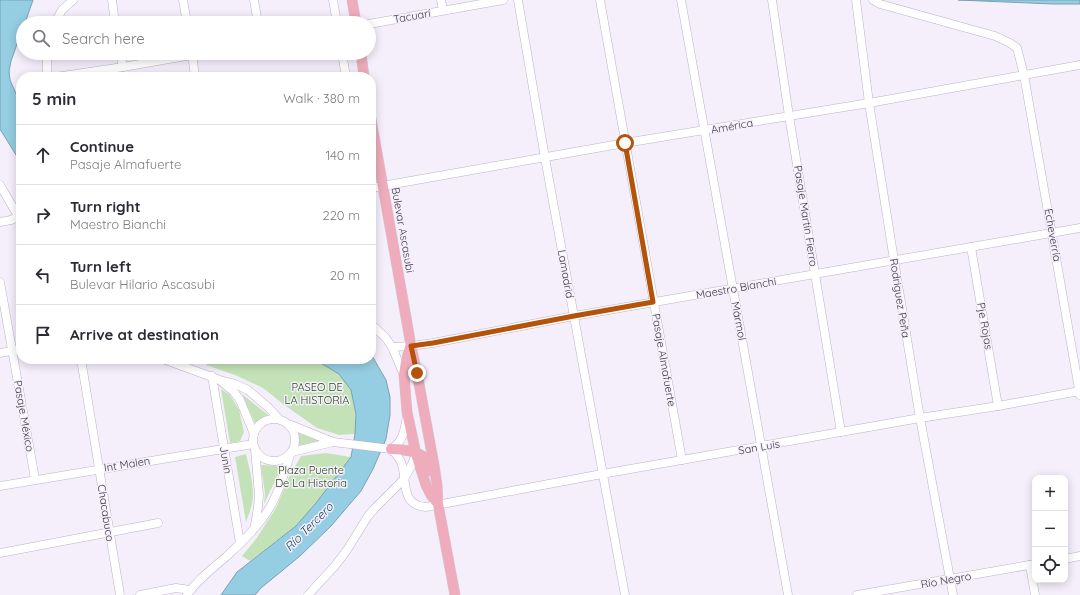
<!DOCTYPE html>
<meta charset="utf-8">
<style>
:root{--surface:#fff;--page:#f2f2f3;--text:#2b2b33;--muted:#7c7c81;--line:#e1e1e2}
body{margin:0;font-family:Quicksand,sans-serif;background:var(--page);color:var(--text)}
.controls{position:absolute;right:12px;bottom:12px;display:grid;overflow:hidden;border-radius:8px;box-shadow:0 2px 10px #0003}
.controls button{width:36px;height:36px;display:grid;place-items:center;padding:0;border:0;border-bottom:1px solid var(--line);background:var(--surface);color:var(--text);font:20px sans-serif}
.stop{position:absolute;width:12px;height:12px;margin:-9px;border:3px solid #b45309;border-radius:50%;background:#fff}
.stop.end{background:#b45309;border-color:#fff;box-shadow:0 1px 4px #0008}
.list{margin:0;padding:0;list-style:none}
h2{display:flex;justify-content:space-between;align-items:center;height:52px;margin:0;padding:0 16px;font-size:17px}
h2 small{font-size:13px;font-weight:400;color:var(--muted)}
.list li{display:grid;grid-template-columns:26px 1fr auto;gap:12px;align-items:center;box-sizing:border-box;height:60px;padding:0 16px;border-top:1px solid var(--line)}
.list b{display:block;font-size:15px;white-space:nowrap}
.list p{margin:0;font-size:13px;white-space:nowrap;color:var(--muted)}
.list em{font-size:13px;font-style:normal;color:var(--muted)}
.icon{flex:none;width:22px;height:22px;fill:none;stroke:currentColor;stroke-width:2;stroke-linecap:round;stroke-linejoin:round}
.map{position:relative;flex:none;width:1080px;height:595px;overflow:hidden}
.search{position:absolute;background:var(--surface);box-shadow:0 2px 10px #0003;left:16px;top:16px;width:360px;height:44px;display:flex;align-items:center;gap:10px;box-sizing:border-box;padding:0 14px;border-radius:22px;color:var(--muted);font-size:15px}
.panel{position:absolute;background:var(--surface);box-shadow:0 2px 10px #0003;left:16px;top:72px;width:360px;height:292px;border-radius:16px}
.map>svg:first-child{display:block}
.green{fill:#c4e2b8}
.water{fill:#95cde2;stroke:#7ba1b2}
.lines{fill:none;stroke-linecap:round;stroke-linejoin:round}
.minor-casing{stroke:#bdb2c8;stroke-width:9}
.major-casing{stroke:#d1cfd2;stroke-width:11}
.minor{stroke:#fff;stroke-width:8}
.major{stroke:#efacbc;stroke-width:10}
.route{stroke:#b45309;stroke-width:5}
.labels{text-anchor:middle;stroke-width:3;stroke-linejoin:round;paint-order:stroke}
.street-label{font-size:11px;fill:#3e3942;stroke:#f5effc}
.park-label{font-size:11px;fill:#274d15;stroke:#f5effc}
.water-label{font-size:12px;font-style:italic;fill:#184857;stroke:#f5effc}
</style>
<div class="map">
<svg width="1080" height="595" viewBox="0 0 1080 595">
<rect width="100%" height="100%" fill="#f5effc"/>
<g class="green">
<polygon points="213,359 313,359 319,361 339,374 351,390 356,414 355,434 339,435 317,428 283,404 263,388 235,375 206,365"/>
<polygon points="221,389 230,395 239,410 244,432 240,441 230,443"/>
<polygon points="242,394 268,415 261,418 255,423"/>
<polygon points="298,433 319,441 298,446"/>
<polygon points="326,453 351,457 316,503 296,526 250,561 242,556 256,539 276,508 289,477 301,456"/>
<path d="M246 454C249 467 253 481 253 495 253 504 249 514 246 522L235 457Z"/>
<polygon points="261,465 282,466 264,504 265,494"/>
</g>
<g class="water">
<polygon points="0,0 33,0 25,23 23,23 23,27 11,61 9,71 10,80 21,105 21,163 0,129"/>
<polygon points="958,0 1080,0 1080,4 1053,4"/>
<polygon points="371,354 386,380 390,397 390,415 386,439 373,469 361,491 331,526 300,556 261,588 255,595 221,595 237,572 296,526 316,503 351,457 355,434 356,414 351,390 339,374 319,362 313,359 371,359"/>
</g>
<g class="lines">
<g class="minor-casing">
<g id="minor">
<polyline points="112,0 115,23"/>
<polyline points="183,0 187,23"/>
<polyline points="254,0 258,23"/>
<polyline points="333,0 337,23"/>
<polyline points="441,0 443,10"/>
<polyline points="518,0 545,158 625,595"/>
<polyline points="600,0 682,460"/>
<path d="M681 0C715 199 754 396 788 595"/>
<polyline points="772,0 789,116 841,432"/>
<polyline points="856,0 869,103 894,260 920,418 953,595"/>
<polyline points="873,0 880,4 995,36 1010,43 1017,48 1024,75 1080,395"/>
<polyline points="55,23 62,10 73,0"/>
<polyline points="369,24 503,0"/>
<polyline points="120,53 123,67"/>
<polyline points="192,53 195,77"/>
<polyline points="342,53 346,77"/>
<polyline points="47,77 47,53"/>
<polyline points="56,77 123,67 203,53"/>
<polyline points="0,185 21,221"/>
<polyline points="371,188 625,143 869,103 1080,65"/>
<polyline points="0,222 11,220 18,217"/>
<polyline points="971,247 998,406"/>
<polyline points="0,282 35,479"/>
<polyline points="371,324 385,337 392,347 404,375"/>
<polyline points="392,347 411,346 433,343 574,316 1080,228"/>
<polyline points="0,353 21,349"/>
<polyline points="81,359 120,595"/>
<polyline points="163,359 220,380 235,384 248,390 269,408 279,419"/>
<polyline points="212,376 240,543"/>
<polyline points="222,382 234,392 240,400 254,434"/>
<circle cx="274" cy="440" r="21"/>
<polyline points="291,425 333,442 391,449"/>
<polyline points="255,449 259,495 258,507 255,525"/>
<path d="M391 449C395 453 399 457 401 462 408 479 399 505 426 507L602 474 920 418 998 406 1080 391"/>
<path d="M391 449C404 441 404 430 407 417"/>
<polyline points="292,452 333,442"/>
<polyline points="0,486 253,444"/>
<polyline points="0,553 158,523"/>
<polyline points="1065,559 1080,556"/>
<polyline points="1030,565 1035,595"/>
<polyline points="140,595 176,588 190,590"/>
<path d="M187 595C197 580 213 568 227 556 243 541 259 526 270 507 279 492 285 472 290 455"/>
<polyline points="308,595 334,567 347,550 368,516 375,508 404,479 412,464 416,454"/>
<polyline points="857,595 1035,564"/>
</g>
</g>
<g class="major-casing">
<g id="major">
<polyline points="352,0 356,23"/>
<polyline points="361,53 364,77"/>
<polyline points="371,119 404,306 411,346 417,373 434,465 437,485 438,504 455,595"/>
<polyline points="410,347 406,362 404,375 407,412 416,454 426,485 431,495 438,504"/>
<path d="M391 449C401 449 419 451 426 459 429 462 429 467 430 471"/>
</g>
</g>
<use href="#minor" class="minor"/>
<use href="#major" class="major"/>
</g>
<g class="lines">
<polyline class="route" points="417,373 411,346 433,343 574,316 653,302 625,143"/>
</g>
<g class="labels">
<g class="street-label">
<text transform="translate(412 16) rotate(-10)" y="4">Tacuarí</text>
<text transform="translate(732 126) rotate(-10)" y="4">América</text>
<text transform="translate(806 216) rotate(81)" y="4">Pasaje Martín Fierro</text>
<text transform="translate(403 230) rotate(80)" y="4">Bulevar Ascasubi</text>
<text transform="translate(1053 235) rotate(80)" y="4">Echeverría</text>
<text transform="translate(566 274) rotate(80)" y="4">Lamadrid</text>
<text transform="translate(736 288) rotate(-10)" y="4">Maestro Bianchi</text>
<text transform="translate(900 298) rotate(81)" y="4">Rodriguez Peña</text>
<text transform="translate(739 321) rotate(79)" y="4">Mármol</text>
<text transform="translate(985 326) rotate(80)" y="4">Pje Rojas</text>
<text transform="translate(664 360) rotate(80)" y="4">Pasaje Almafuerte</text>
<text transform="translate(24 416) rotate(80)" y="4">Pasaje México</text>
<text transform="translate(759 447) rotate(-10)" y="4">San Luis</text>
<text transform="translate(226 460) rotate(80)" y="4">Junin</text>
<text transform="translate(127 464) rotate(-9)" y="4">Int Malen</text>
<text transform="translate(106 513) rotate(81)" y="4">Chacabuco</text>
<text transform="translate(946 580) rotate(-10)" y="4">Río Negro</text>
</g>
<g class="park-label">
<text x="317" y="391">PASEO DE<tspan x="317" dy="13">LA HISTORIA</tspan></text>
<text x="311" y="474">Plaza Puente<tspan x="311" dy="13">De La Historia</tspan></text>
</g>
<g class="water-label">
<text transform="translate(309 527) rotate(-45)" y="4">Río Tercero</text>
</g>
</g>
</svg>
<div class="controls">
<button>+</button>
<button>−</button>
<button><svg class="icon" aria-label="locate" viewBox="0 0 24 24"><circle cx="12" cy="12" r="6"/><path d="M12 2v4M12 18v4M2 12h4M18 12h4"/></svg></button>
</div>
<div class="stop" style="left:625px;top:143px"></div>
<div class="stop end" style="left:417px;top:373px"></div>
<div class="search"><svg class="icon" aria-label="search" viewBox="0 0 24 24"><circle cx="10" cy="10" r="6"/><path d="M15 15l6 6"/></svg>Search here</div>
<section class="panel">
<h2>5 min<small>Walk · 380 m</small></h2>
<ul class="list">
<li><svg class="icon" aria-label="ahead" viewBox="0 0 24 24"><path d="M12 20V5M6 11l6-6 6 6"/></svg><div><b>Continue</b><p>Pasaje Almafuerte</p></div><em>140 m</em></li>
<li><svg class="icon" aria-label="right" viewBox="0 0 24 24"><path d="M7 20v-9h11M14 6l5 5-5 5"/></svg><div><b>Turn right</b><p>Maestro Bianchi</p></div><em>220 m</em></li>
<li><svg class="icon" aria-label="left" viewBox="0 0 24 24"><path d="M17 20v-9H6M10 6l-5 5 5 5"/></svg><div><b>Turn left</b><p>Bulevar Hilario Ascasubi</p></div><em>20 m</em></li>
<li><svg class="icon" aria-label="arrive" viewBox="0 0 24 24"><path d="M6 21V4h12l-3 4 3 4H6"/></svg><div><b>Arrive at destination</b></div></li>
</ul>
</section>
</div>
